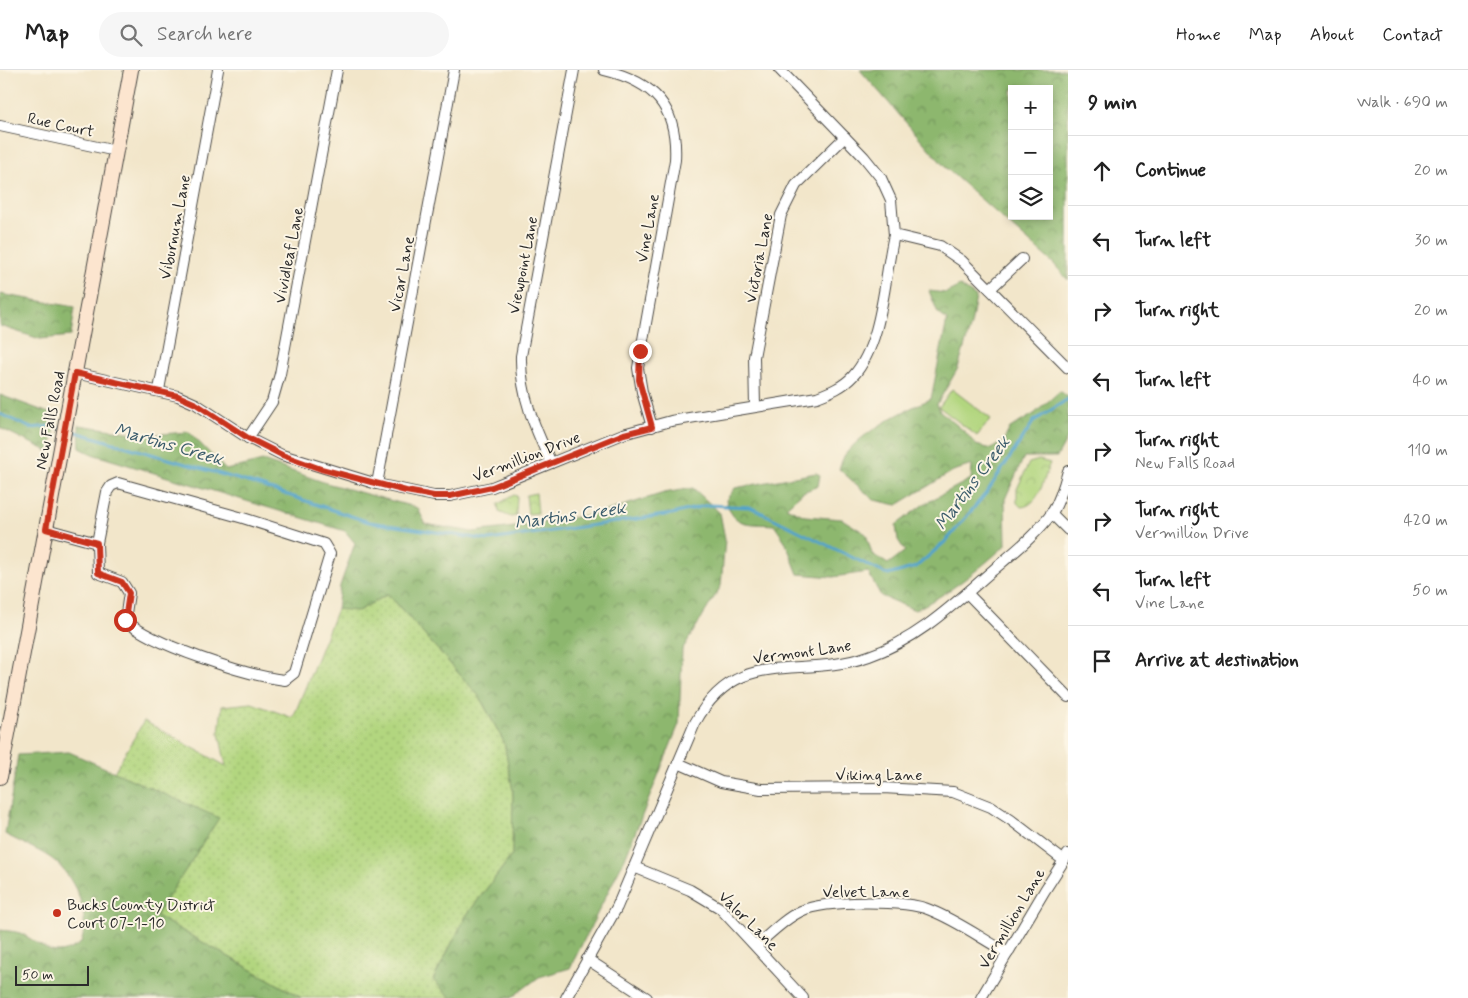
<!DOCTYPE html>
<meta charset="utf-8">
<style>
:root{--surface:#fff;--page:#f6f6f6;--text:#222;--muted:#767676;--line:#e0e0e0}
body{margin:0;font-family:Mynerve,sans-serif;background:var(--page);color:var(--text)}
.controls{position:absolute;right:15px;top:15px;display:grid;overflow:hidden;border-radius:0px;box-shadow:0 2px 8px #0003}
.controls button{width:45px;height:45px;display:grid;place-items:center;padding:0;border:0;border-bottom:1px solid var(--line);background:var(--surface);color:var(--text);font:25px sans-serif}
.scale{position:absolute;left:15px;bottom:12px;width:74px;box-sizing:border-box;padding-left:5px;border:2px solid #2b2b2b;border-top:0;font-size:14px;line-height:18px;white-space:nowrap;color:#2b2b2b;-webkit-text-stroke:4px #fcf5e5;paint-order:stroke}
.stop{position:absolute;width:15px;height:15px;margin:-11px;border:4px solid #c8321e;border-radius:50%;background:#fff}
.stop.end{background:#c8321e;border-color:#fff;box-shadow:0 1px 5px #0008}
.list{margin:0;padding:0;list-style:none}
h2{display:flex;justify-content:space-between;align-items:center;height:65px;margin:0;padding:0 20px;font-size:21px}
h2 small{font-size:16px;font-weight:400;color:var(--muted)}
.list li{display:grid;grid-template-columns:32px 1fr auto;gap:15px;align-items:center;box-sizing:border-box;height:70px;padding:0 20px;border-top:1px solid var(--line)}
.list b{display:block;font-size:19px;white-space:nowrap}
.list p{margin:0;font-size:16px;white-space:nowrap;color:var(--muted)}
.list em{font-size:16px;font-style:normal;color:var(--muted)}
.icon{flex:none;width:28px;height:28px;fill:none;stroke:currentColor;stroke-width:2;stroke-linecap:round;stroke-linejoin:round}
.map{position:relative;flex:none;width:1068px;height:928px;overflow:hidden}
header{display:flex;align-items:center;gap:30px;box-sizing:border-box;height:70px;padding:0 25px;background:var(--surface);border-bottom:1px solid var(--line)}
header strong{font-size:24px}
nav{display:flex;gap:28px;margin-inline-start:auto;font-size:18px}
.search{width:350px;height:45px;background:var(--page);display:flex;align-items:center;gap:12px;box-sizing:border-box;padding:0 18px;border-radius:28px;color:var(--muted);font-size:19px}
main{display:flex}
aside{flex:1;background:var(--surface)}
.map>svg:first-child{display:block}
.grass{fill:url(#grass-dots);stroke:#6e8055}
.forest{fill:url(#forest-crowns);stroke:#5c714c;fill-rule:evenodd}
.park{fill:url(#park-crowns);stroke:#6e8055}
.pitch{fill:#b2d67f;stroke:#6e8055}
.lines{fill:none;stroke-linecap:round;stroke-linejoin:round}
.stream{stroke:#51a3cc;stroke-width:3}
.street-casing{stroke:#494743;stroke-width:12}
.secondary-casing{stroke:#494743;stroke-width:16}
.street{stroke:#fff;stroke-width:10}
.secondary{stroke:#fce5cf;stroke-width:14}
.route{stroke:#c8321e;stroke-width:6}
.poi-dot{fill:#c8321e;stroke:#fcf5e5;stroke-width:2}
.labels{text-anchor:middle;stroke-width:4;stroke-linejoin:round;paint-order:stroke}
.street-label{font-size:16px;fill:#2b2b2b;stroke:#fcf5e5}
.poi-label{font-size:16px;fill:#2b2b2b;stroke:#fcf5e5;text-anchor:start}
.water-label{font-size:18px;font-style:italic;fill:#3a5b6b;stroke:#fcf5e5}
</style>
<header>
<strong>Map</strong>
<div class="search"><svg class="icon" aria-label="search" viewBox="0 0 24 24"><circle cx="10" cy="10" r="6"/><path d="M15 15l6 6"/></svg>Search here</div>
<nav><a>Home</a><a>Map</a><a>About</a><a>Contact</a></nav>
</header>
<main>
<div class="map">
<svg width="1068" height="928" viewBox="0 0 1068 928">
<defs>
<pattern id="grass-dots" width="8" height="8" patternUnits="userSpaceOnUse" patternTransform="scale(1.25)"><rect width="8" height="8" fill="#b2d67f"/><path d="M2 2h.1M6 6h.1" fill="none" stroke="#99b86e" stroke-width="1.8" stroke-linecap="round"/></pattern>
<pattern id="forest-crowns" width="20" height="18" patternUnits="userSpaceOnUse" patternTransform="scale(1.25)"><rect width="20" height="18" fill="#8db76e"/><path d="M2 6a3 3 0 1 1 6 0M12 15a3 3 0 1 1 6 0" fill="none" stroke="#73955b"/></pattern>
<pattern id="park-crowns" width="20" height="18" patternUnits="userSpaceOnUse" patternTransform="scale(1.25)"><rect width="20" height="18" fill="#b2d67f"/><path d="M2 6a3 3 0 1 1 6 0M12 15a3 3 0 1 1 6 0" fill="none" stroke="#99b86e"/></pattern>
</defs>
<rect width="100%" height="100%" fill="#fcf5e5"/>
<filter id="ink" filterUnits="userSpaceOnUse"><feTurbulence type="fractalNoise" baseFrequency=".02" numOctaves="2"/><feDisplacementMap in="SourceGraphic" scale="10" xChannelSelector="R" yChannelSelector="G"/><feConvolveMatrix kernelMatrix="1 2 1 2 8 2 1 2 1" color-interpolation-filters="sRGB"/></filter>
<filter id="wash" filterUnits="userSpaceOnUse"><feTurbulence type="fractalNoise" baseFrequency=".0096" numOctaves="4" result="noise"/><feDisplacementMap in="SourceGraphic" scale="20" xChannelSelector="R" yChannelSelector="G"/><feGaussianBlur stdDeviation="1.12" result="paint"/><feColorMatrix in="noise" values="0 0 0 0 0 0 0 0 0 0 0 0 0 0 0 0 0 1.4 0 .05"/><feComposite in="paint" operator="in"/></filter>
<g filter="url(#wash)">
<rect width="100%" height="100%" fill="#f2e6ca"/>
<polygon class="grass" points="388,524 479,626 504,672 513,721 512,785 466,846 433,910 452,928 302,928 156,846 218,748 114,702 144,651 226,696 219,663 222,636 252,633 293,648 337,539 358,541"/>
<g class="forest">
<path d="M860 0H1068V210L1054 194 946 98ZM1012 19H1049V146H1012Z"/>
<path d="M960 216 976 227 971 255 958 298 937 334 940 341 965 362 976 375 991 379 1003 372 1010 358 1034 344 1060 321 1068 327V367L1057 387H1024L1005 429 1006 475C978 500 950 523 915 540L881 526 868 502 833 507 798 504 785 471 774 455C749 453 733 458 726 430L735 418 816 403 820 405 818 416 803 422 786 437 805 446 842 449 866 464 872 484 888 494 905 481 898 470 896 455 924 434 971 409 972 395 953 401 897 435 874 430 839 399C841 395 842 389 845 385 860 363 906 339 931 329L947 250 938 243 929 221 946 223Z"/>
<polygon points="0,224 75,237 71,266 40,269 0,256"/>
<polygon points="0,325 57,346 50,382 0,358"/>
<polygon points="79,355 148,365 189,362 226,400 263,391 326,413 418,438 425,454 473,462 524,456 600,443 664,423 693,418 720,443 725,469 721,516 682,580 679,654 625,788 570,898 539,907 511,928 452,928 433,910 466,846 512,785 513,721 504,672 479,626 388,524 358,541 337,539 340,516 355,473 345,461 92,384 80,378"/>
<path d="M69 682 219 748 156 846 302 928H0V860C6 861 14 861 20 863 45 875 51 893 81 873 91 846 77 812 56 792 45 782 19 772 5 764L18 685Z"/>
</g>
<g class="park">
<path d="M1039 390 1050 393C1044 407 1040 436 1021 437L1017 433V419L1029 393Z"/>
<polygon points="536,423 538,443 528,444 526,425"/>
<polygon points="514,425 517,426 516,446 511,447 499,442 498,434"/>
</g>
<polygon class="pitch" points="952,319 991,349 977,366 939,337"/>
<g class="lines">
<g class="stream">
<polyline points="0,344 31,358 52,356 60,358"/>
<polyline points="69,360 258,415 369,452 489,470 672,444 708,435 750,437 888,505 916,497 947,470 987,422 1034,351 1068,329"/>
</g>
</g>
</g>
<g filter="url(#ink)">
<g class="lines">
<g class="street-casing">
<g id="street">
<path d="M604 0C654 12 678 37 675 90L638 298 642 322 652 357"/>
<polyline points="0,56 116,81"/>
<polyline points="894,165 940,176 962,191 1068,298"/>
<polyline points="990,219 1022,189"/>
<path d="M75 303 178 326 196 334 248 368 282 385 377 414 434 426H450L492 417 623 364 671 351 817 327C830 322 843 317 853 306 883 273 884 208 894 165L891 130 881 108 864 87 780 0"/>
<polyline points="159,320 218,0"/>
<polyline points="755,337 754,287 781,145 796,115 845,67"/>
<polyline points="248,368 272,332 280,304 337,0"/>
<path d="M551 393C535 358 520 325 521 286L574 0"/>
<path d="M118 413 243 448 324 474 330 484 294 603 285 610C248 606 152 575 125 550L129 523 122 512 98 503 97 473 107 422 111 416Z"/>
<polyline points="377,414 454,0"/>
<polyline points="1051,443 1068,460"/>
<polyline points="46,459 97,473"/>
<polyline points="967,523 1068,627"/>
<polyline points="678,693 721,712 761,719 883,718 953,722 991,737 1011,750 1063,790"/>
<polyline points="634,797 690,820 720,838 803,928"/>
<path d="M756 876C770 864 784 849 801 841 825 830 906 830 930 840 958 851 982 869 1008 883"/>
<polyline points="587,889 647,928"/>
<path d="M566 928 617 837 695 653C738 574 799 611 869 586 918 569 954 534 992 501 1013 483 1036 465 1052 443 1060 430 1064 416 1068 401"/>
<polyline points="981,928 1045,820 1068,784"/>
</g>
</g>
<g class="secondary-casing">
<polyline id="secondary" points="0,707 131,0"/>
</g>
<use href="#street" class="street"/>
<use href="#secondary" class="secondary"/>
</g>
</g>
<g class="lines" filter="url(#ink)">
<polyline class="route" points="125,550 129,523 122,512 98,503 97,473 46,459 75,303 178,326 196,334 248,368 282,385 321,399 406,421 434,426 450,426 492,417 624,364 652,357 639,310 640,281"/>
</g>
<circle class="poi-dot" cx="57" cy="843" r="5"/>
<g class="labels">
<g class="street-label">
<text transform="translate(61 54) rotate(12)" y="6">Rue Court</text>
<text transform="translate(174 157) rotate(-79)" y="6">Viburnum Lane</text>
<text transform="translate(647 158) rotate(-80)" y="6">Vine Lane</text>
<text transform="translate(288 185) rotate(-79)" y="6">Vividleaf Lane</text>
<text transform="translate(758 188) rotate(-79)" y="6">Victoria Lane</text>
<text transform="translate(522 195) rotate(-79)" y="6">Viewpoint Lane</text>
<text transform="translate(401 204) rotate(-79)" y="6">Vicar Lane</text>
<text transform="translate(49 350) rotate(-79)" y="6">New Falls Road</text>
<text transform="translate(526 386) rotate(-21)" y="6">Vermillion Drive</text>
<text transform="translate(802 581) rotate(-8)" y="6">Vermont Lane</text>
<text x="879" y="710">Viking Lane</text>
<text x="866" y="827">Velvet Lane</text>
<text transform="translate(1011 848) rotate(-59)" y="6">Vermillion Lane</text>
<text transform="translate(749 850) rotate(45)" y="6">Valor Lane</text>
</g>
<g class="poi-label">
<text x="67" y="840">Bucks County District<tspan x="67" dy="18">Court 07-1-10</tspan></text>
</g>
<g class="water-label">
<text transform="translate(169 374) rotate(16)" y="6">Martins Creek</text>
<text transform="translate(972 413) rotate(-53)" y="6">Martins Creek</text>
<text transform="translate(570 445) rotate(-8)" y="6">Martins Creek</text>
</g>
</g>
</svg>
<div class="controls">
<button>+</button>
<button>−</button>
<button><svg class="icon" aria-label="layers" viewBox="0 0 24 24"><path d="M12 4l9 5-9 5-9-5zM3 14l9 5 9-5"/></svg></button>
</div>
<div class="scale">50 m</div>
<div class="stop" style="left:125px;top:550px"></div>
<div class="stop end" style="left:640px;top:281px"></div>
</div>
<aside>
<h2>9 min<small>Walk · 690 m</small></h2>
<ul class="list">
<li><svg class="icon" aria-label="ahead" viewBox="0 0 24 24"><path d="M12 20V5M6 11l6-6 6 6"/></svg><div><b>Continue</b></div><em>20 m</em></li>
<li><svg class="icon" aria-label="left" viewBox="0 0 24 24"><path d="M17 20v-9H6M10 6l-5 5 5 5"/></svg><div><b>Turn left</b></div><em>30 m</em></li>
<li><svg class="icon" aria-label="right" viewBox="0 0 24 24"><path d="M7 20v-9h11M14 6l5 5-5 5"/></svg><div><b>Turn right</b></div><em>20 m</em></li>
<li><svg class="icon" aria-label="left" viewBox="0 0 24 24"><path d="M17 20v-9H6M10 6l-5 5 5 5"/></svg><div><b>Turn left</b></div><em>40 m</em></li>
<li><svg class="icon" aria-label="right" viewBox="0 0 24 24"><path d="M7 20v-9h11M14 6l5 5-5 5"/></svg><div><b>Turn right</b><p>New Falls Road</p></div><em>110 m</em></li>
<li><svg class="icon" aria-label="right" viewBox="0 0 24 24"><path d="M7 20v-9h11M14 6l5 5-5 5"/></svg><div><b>Turn right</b><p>Vermillion Drive</p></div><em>420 m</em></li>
<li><svg class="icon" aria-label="left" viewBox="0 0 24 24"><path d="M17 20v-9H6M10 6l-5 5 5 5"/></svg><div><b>Turn left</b><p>Vine Lane</p></div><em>50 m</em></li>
<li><svg class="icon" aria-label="arrive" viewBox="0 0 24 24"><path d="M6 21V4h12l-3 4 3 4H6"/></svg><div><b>Arrive at destination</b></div></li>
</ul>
</aside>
</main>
